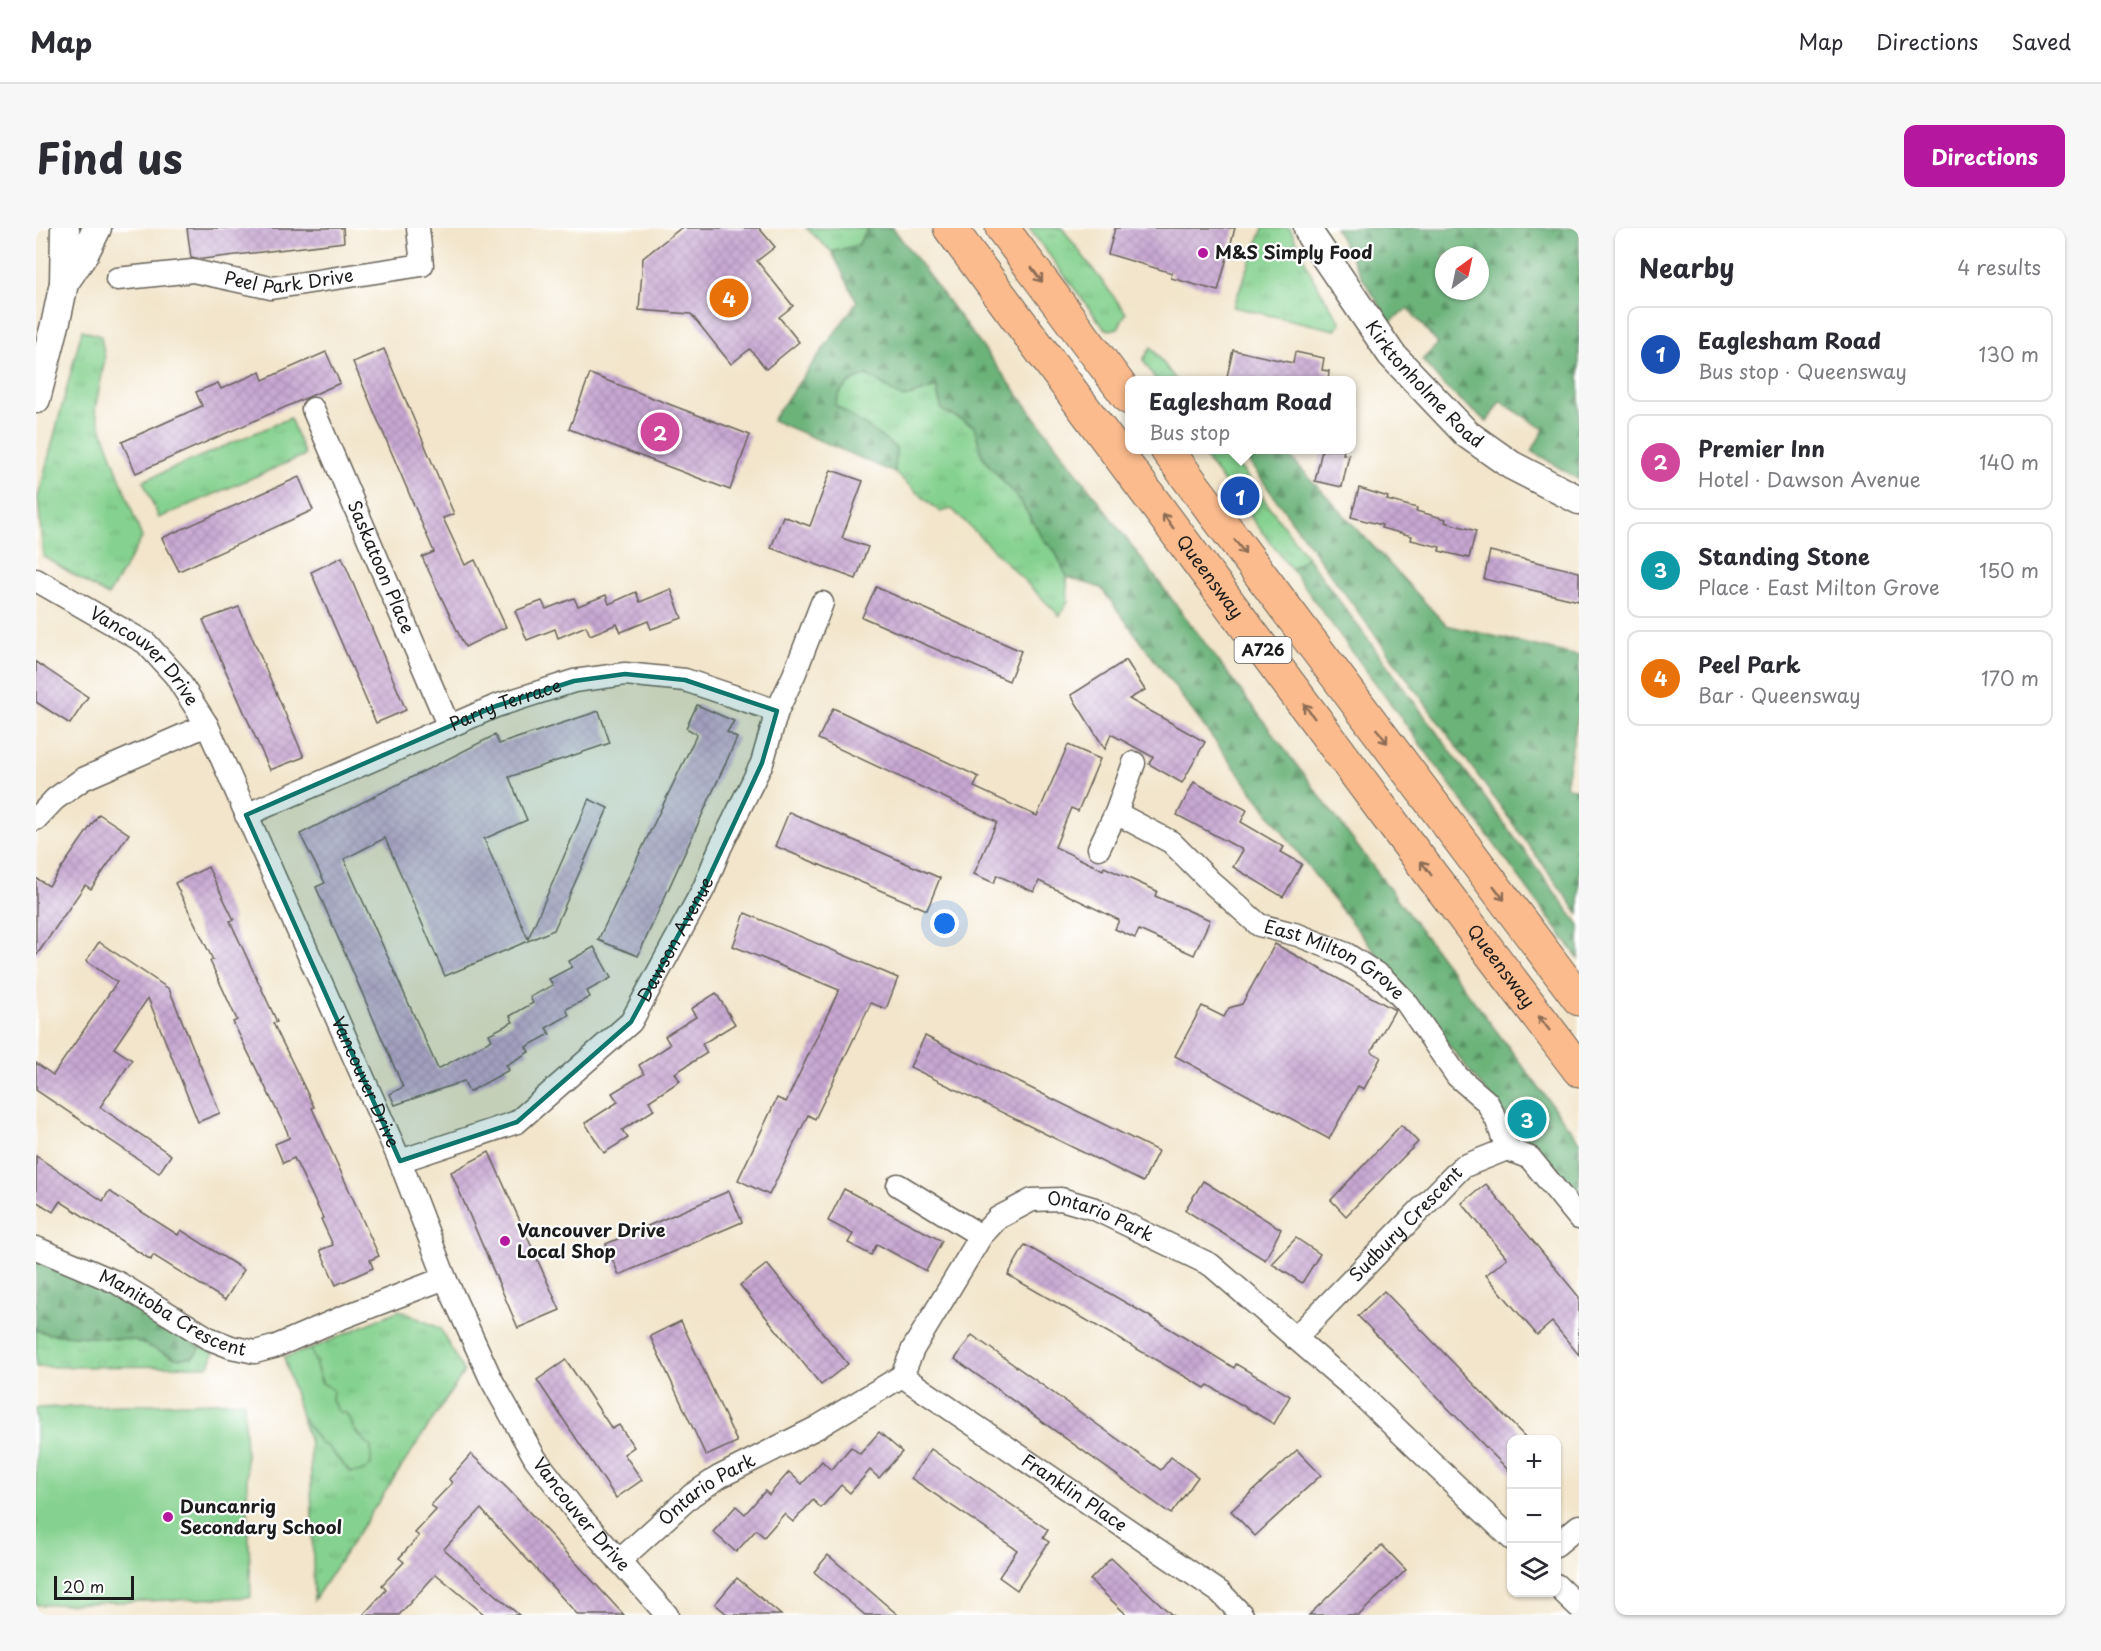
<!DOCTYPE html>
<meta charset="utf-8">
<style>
:root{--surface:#fff;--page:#f7f7f7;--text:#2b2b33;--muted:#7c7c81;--line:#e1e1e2;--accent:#b5179e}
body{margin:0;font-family:"Playpen Sans",sans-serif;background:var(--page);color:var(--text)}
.controls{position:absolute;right:18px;bottom:18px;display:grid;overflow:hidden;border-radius:12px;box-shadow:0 2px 4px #0004}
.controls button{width:54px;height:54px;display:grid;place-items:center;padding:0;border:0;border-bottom:2px solid var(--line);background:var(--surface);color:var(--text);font:30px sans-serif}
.compass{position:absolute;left:1399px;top:18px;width:54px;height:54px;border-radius:50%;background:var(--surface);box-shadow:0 2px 4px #0004;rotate:33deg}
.scale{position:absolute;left:18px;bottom:15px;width:80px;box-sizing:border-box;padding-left:6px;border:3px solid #1c1c1c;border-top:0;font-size:16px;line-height:21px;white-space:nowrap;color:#1c1c1c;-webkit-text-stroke:4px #fff;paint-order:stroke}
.you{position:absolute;left:909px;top:696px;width:21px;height:21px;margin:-15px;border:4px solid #fff;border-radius:50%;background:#1a73e8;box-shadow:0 0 0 9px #1a73e833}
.badge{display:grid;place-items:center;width:39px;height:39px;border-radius:50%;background:var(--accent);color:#fff;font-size:20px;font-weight:700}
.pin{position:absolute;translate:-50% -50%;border:3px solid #fff;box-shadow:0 2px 6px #0006}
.popup{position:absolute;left:1089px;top:148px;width:231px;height:78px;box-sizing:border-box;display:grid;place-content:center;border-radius:12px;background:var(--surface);filter:drop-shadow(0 2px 4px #0005);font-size:20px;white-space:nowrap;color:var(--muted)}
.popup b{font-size:22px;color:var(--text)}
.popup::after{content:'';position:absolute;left:50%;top:100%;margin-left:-12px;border:12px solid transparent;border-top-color:var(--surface)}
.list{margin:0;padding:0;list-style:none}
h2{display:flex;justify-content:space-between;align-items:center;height:78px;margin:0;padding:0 24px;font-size:26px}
h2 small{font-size:20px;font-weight:400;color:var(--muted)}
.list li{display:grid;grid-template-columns:39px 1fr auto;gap:18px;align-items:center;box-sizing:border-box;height:96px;margin:0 12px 12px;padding:0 12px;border:2px solid var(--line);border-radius:12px}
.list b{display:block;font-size:22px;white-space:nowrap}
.list p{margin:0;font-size:20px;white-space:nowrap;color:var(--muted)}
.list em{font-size:20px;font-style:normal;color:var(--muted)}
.icon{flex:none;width:33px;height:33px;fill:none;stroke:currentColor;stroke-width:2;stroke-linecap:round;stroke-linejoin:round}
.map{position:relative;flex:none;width:1543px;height:1387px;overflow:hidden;border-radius:12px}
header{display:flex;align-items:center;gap:36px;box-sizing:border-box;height:84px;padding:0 30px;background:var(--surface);border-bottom:2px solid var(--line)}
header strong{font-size:28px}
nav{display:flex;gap:33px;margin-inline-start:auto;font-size:21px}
.intro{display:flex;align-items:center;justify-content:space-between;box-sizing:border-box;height:144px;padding:0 36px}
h1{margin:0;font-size:42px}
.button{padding:15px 27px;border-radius:12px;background:var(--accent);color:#fff;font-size:21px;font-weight:700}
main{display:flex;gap:36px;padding:0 36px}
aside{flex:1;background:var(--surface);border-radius:12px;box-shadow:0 2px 4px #0004}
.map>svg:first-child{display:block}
.grass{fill:url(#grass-tufts);stroke:#507656;stroke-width:1.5}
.forest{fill:url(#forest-firs);stroke:#44684b;stroke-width:1.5;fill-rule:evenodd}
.park{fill:#85d18f;stroke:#507656;stroke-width:1.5}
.building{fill:url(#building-cross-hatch)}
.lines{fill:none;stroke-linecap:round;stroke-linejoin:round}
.minor-casing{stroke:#676259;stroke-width:25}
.tertiary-casing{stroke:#676259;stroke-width:31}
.trunk-casing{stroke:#676259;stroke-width:35}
.minor{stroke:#fff;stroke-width:22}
.tertiary{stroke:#fff;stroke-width:28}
.trunk{stroke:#fbbb8d;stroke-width:33}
.oneway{stroke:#8c6c54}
.marked{fill:#0f766e;fill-opacity:0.2;stroke:#0f766e;stroke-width:4.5;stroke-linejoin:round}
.poi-dot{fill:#b5179e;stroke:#fff;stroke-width:2}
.labels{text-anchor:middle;stroke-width:4.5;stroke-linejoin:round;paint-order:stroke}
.shield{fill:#fff;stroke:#606060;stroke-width:1.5}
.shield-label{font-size:16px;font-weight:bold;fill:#1c1c1c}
.poi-label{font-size:18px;font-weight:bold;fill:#1c1c1c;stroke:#fff;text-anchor:start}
.street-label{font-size:18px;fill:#1c1c1c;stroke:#fff}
</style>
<header>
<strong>Map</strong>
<nav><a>Map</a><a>Directions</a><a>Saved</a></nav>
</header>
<div class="intro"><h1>Find us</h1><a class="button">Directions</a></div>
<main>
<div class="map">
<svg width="1543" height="1387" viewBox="0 0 1543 1387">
<defs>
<pattern id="grass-tufts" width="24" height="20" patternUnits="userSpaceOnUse" patternTransform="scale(1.5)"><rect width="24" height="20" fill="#85d18f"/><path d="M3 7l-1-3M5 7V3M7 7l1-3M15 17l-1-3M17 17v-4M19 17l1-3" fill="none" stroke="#72b37b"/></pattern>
<pattern id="forest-firs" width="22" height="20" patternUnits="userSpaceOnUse" patternTransform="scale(1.5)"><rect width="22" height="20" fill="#6cb37a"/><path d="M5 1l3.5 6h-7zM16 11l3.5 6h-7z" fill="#589163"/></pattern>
<pattern id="building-cross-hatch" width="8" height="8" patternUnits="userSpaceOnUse" patternTransform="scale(1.5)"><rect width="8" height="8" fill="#c7a7d2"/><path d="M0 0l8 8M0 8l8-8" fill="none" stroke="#aa8fb4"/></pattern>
</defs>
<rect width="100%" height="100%" fill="#fff"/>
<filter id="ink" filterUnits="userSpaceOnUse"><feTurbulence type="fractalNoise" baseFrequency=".0167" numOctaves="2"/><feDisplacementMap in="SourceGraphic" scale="12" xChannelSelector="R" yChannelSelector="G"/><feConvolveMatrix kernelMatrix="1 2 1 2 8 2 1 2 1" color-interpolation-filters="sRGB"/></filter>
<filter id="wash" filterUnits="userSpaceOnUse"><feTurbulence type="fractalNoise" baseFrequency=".008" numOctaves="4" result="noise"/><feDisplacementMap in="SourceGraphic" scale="24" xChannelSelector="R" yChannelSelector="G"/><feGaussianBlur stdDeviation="1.35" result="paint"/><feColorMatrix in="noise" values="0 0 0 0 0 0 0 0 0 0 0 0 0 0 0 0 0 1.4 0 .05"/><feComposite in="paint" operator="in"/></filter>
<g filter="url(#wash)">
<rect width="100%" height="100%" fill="#f2e5cb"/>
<g class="grass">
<polygon points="770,0 832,0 822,17 796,24"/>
<polygon points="993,0 1026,0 1090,85 1082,100 1074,102 1068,100"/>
<polygon points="1227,0 1254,0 1279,54 1305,95 1299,102 1197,79"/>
<polygon points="46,102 65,108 69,131 59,182 106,310 72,368 7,328 2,269"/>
<polygon points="1115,119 1140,152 1120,152 1107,132"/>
<path d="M831 147 867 170 900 159 906 182 938 198 947 230 984 273 1008 312 1019 323 1031 349 1032 373 1024 388 916 281 904 284 859 245 860 220 799 177C804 159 814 153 831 147Z"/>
<polygon points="254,190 269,227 123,290 107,253"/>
<polygon points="1163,222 1191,222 1271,329 1255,341"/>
<path d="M363 1082 404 1100 428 1144 278 1372 274 1215 265 1188 285 1216 291 1218 307 1237 335 1219 319 1203 310 1185 303 1184C287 1160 283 1148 275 1121Z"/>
<polygon points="0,1102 13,1106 99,1112 140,1130 157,1129 165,1119 178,1124 173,1138 0,1139"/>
</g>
<g class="forest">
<path d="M832 0H857L1543 913V981L1289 661 1065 360 1031 349 1019 323 1008 312 984 273 947 230 938 198 906 182 900 159 867 170 831 147C814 153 804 159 799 177L829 197 860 220 859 245 736 192 821 74 796 24 822 17Z"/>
<path d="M1299 0H1543V252L1496 223 1508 201 1464 173 1451 194 1410 160 1386 132 1402 116 1372 80 1354 94 1324 46ZM1408 27H1444V63H1408Z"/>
<polygon points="1204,222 1248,222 1410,397 1543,428 1543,482 1529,558 1543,562 1543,686"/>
<polygon points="1271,329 1543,697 1543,731 1255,341"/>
<polygon points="0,1034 23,1037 165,1119 157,1129 140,1130 99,1112 13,1106 0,1102"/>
</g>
<g class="park">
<polygon points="275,1121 285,1154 297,1162 296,1173 303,1184 310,1185 319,1203 335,1219 335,1237 326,1244 314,1244 291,1218 285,1216 265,1188 248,1129"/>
<polygon points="208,1173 215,1369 0,1377 0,1180"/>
</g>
<g id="blocks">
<g class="building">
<polygon points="151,0 307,0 308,14 167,31 155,30"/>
<polygon points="645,0 723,0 739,19 721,33 757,78 743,89 763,114 730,141 714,121 695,136 655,86 603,82 607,30"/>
<polygon points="1079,0 1199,0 1182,63 1135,50 1136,45 1072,26"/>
<polygon points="348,121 418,286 407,290 429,337 439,332 470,399 429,419 386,329 398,324 317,134"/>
<polygon points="1197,122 1257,135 1259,124 1288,130 1286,142 1293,143 1292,153 1190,153"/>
<polygon points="290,124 304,155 100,245 86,214 166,178 160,164 182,155 185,161 224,144 227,152"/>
<polygon points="554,146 714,207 694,262 533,201"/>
<polygon points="1286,222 1308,222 1307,226 1313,227 1306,259 1279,253"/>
<polygon points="795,242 827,253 806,310 832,319 820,351 735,320 747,288 774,298"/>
<polygon points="263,249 277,282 143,343 126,310"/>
<polygon points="1323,260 1352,269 1351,272 1381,280 1380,283 1410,291 1409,294 1440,303 1433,330 1403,323 1404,319 1375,312 1376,308 1345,300 1346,297 1315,289"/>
<polygon points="1454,323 1543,344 1543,373 1448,351"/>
<polygon points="306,329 370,482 340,495 275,344"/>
<polygon points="840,359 985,423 973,453 826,389"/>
<polygon points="635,361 646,390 615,401 612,393 585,404 581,396 554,407 550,398 522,410 519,401 491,412 479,383 506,373 510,381 538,370 542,378 570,367 573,376 600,364 604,374"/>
<polygon points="203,379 268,529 234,542 167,392"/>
<polygon points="1090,432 1109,462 1093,471 1169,514 1146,555 1113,536 1117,529 1075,506 1069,521 1035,467"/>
<polygon points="0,434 52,469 34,496 0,474"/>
<polygon points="661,477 698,493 691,504 701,510 602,728 562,712 661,506 650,500"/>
<polygon points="797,480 943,549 938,559 1001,588 1032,517 1064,531 1042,583 1035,580 1019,619 1067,642 1068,639 1121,663 1119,668 1174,692 1158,727 1103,702 1099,710 1079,701 1083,692 1003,653 998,664 961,647 958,655 938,646 961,594 782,511"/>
<polygon points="563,483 574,515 473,549 491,592 448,611 492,711 553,571 572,580 518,702 409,748 349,610 308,631 402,841 456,812 453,806 477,794 474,788 497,775 494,769 517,757 513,751 536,739 533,733 558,719 575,750 551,763 554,769 530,781 533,787 510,800 514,806 490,819 493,824 470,837 473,842 433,864 428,853 359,877 354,866 367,859 280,659 289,655 264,606 459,507 463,516"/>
<polygon points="1158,554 1211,582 1205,594 1248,619 1245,624 1266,636 1247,669 1197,639 1207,622 1141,587"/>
<polygon points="753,584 904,650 891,682 739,618"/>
<polygon points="63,586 93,606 55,661 49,657 0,728 0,650 13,658"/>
<polygon points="172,639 198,692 194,693 241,794 237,795 278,879 276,880 343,1028 334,1032 337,1040 300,1057 284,1022 297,1017 285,991 287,990 258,930 247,935 239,916 253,910 251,903 197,794 201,792 174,733 177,732 139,655"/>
<polygon points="709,685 862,750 850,781 835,775 779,891 772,887 733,967 702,952 741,870 750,874 803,762 697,718"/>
<polygon points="63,714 133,761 184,885 162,894 112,770 78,820 96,832 64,879 135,927 123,945 0,862 0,835 17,847 81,754 50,733"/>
<polygon points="1239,716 1359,782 1335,824 1345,829 1328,861 1322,858 1293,911 1139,828 1166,778 1188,789 1193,780 1206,776"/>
<polygon points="680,765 699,796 666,816 671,825 639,845 644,853 613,873 618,882 586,902 592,910 568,925 549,895 582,874 576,865 608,846 603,837 634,817 629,808 660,789 655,781"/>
<polygon points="889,808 1122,923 1107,954 874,839"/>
<polygon points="1365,897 1382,914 1310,988 1295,972"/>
<polygon points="453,924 524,1082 482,1100 415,944"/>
<polygon points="0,928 67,973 73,963 142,1007 145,1002 208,1042 189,1072 117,1027 115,1032 24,973 17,984 0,973"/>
<polygon points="1167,953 1245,1001 1229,1032 1149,982"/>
<polygon points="1450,956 1543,1069 1543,1127 1516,1094 1501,1107 1450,1047 1471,1030 1426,975"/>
<polygon points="808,961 906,1013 890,1043 841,1016 835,1027 812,1015 817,1006 792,993"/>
<polygon points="693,963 706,994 583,1047 570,1016"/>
<polygon points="1260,1010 1284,1026 1266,1055 1236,1036"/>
<polygon points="989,1017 1113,1088 1198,1140 1200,1136 1254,1168 1238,1196 1172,1157 1169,1160 972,1047"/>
<polygon points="731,1036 812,1136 785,1157 704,1057"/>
<polygon points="1348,1063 1492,1212 1476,1212 1476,1246 1322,1088"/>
<polygon points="645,1093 701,1214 670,1228 614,1108"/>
<polygon points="936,1107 1125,1242 1135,1229 1162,1249 1135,1286 919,1131"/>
<polygon points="530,1132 576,1201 583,1197 598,1219 588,1226 606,1252 580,1270 501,1152"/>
<polygon points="843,1204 866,1224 843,1250 834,1242 814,1265 805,1257 785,1280 777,1272 757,1294 748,1286 728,1309 720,1302 700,1324 677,1304 700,1278 709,1286 729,1263 733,1267 753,1244 766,1256 786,1233 795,1242 815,1219 824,1226"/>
<polygon points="895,1221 1012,1302 1007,1310 1013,1314 981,1362 963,1349 981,1322 875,1250"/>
<polygon points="1261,1222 1285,1247 1219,1308 1195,1283"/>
<polygon points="435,1226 472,1261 588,1387 542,1387 445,1281 408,1321 483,1387 449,1387 400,1346 363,1387 327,1387 350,1362 346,1357 368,1334 363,1330 383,1308 379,1305 400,1282 395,1277 416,1255 413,1251"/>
<polygon points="1346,1317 1370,1342 1323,1387 1273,1387"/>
<polygon points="792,1327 862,1387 829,1387 778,1344"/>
<polygon points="1075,1330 1136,1387 1091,1387 1054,1352"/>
<polygon points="701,1350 745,1387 692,1387 679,1376"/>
</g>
</g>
</g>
<g filter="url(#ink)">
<use href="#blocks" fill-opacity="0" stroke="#676259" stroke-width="1.5"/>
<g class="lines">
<g class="minor-casing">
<g id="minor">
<path id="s1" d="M81 51 157 43 235 60 386 37 382 0"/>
<path id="s2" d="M277 181 413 499"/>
<path id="s3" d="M0 352 110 415 139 447 171 497 364 933 409 1050 455 1151 499 1230 541 1285 631 1387"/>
<path id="s4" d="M1080 585 1135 614 1175 654 1223 697 1262 707 1310 726 1347 750 1370 774 1421 848 1451 874 1461 893 1471 921"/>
<path id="s5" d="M210 587 460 478 538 453 589 446 649 452 741 483"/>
<polyline points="0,591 19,571 47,551 171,497"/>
<polyline points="1063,620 1080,585 1098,535"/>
<path id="s6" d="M364 933 481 894 595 794 668 660 684 620 726 535 741 483 758 447 786 375"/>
<polyline points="862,957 945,1008"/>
<path id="s7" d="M0 1020 82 1055 172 1110 195 1119 219 1124 238 1119 305 1090 409 1050"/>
<path id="s8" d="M1259 1110 1426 939 1471 921 1494 930 1543 990"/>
<path id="s9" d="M866 1148 1185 1365 1206 1387"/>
<polyline points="1520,1317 1543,1298"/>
<path id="s10" d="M583 1333 656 1267 683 1249 780 1200 866 1148 877 1121 945 1008 962 990 996 972 1025 971 1059 981 1175 1037 1322 1164 1476 1311"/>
<polyline points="1520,1357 1543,1379"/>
</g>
</g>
<g class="tertiary-casing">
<g id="tertiary">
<path id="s11" d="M1272 0 1275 8 1355 126 1431 206 1475 237 1543 272"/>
<polyline points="28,55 48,26 61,0"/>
<polyline points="0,171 20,93 28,55 29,0"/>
</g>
</g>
<g class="trunk-casing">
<g id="trunk">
<path id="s12" d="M914 0 1363 604 1543 842"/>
<polyline points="966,0 1093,170"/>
<polyline points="1131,222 1543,771"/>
</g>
</g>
<use href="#minor" class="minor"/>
<use href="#tertiary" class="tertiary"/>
<use href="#trunk" class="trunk"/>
</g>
<defs><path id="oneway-shaft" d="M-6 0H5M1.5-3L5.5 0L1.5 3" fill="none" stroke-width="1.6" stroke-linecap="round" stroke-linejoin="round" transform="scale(1.5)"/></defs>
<g class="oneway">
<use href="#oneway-shaft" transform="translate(1001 47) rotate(53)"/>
<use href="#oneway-shaft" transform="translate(1132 293) rotate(-127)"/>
<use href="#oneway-shaft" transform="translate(1204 319) rotate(53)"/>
<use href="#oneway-shaft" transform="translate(1273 483) rotate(-127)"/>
<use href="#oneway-shaft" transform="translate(1346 508) rotate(53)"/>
<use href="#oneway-shaft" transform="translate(1390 640) rotate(-127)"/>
<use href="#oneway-shaft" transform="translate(1463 665) rotate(53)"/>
<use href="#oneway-shaft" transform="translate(1508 795) rotate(-127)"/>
</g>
</g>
<path class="marked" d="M589 446 649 452 741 483 726 535 668 660 595 794 481 894 364 933 210 587 460 478 538 453Z"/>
<g class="poi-dot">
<circle cx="1167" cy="25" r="6"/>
<circle cx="469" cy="1013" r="6"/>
<circle cx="132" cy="1289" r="6"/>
</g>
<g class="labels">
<rect class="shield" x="1198.5" y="409" width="57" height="26" rx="4.5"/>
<g class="shield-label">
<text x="1227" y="428">A726</text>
</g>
<g class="poi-label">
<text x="1179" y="31">M&amp;S Simply Food</text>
<text x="481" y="1009">Vancouver Drive<tspan x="481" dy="21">Local Shop</tspan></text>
<text x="144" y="1285">Duncanrig<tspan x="144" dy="21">Secondary School</tspan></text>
</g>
<g class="street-label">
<text dy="6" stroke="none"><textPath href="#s1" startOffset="174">Peel Park Drive</textPath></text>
<text dy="6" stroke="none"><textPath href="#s11" startOffset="196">Kirktonholme Road</textPath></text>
<text dy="6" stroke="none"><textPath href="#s2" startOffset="172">Saskatoon Place</textPath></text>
<text dy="6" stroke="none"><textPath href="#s12" startOffset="435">Queensway</textPath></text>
<text dy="6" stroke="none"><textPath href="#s3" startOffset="134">Vancouver Drive</textPath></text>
<text dy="6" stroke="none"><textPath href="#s5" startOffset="282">Parry Terrace</textPath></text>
<text dy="6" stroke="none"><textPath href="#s6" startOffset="369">Dawson Avenue</textPath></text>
<text dy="6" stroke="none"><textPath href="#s4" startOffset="267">East Milton Grove</textPath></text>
<text dy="6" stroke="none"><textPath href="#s12" startOffset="921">Queensway</textPath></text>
<text dy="6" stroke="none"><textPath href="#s3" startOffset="620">Vancouver Drive</textPath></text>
<text dy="6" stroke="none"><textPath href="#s10" startOffset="636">Ontario Park</textPath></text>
<text dy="6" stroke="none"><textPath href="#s8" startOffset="159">Sudbury Crescent</textPath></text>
<text dy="6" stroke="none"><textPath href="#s7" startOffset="152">Manitoba Crescent</textPath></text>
<text dy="6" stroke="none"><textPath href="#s10" startOffset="114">Ontario Park</textPath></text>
<text dy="6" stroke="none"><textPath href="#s9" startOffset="208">Franklin Place</textPath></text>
<text dy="6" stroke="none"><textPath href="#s3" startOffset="1106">Vancouver Drive</textPath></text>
</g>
</g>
</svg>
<div class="controls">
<button>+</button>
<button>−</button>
<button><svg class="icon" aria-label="layers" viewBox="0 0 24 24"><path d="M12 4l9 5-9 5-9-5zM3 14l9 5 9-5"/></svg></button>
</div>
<svg class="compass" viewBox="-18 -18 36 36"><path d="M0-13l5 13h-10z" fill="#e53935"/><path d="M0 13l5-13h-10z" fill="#7c7c81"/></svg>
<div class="scale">20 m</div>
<div class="you"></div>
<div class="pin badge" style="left:1204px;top:268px;background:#1a4fb4">1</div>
<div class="popup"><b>Eaglesham Road</b>Bus stop</div>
<div class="pin badge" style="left:624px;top:204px;background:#d1479c">2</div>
<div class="pin badge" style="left:1491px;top:891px;background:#0f9aa8">3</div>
<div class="pin badge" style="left:693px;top:70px;background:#e8710a">4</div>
</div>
<aside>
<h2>Nearby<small>4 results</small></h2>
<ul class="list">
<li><span class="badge" style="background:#1a4fb4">1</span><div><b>Eaglesham Road</b><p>Bus stop · Queensway</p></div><em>130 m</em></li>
<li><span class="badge" style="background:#d1479c">2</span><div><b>Premier Inn</b><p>Hotel · Dawson Avenue</p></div><em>140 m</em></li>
<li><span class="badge" style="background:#0f9aa8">3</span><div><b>Standing Stone</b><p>Place · East Milton Grove</p></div><em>150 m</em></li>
<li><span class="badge" style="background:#e8710a">4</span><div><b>Peel Park</b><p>Bar · Queensway</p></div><em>170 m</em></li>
</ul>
</aside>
</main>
